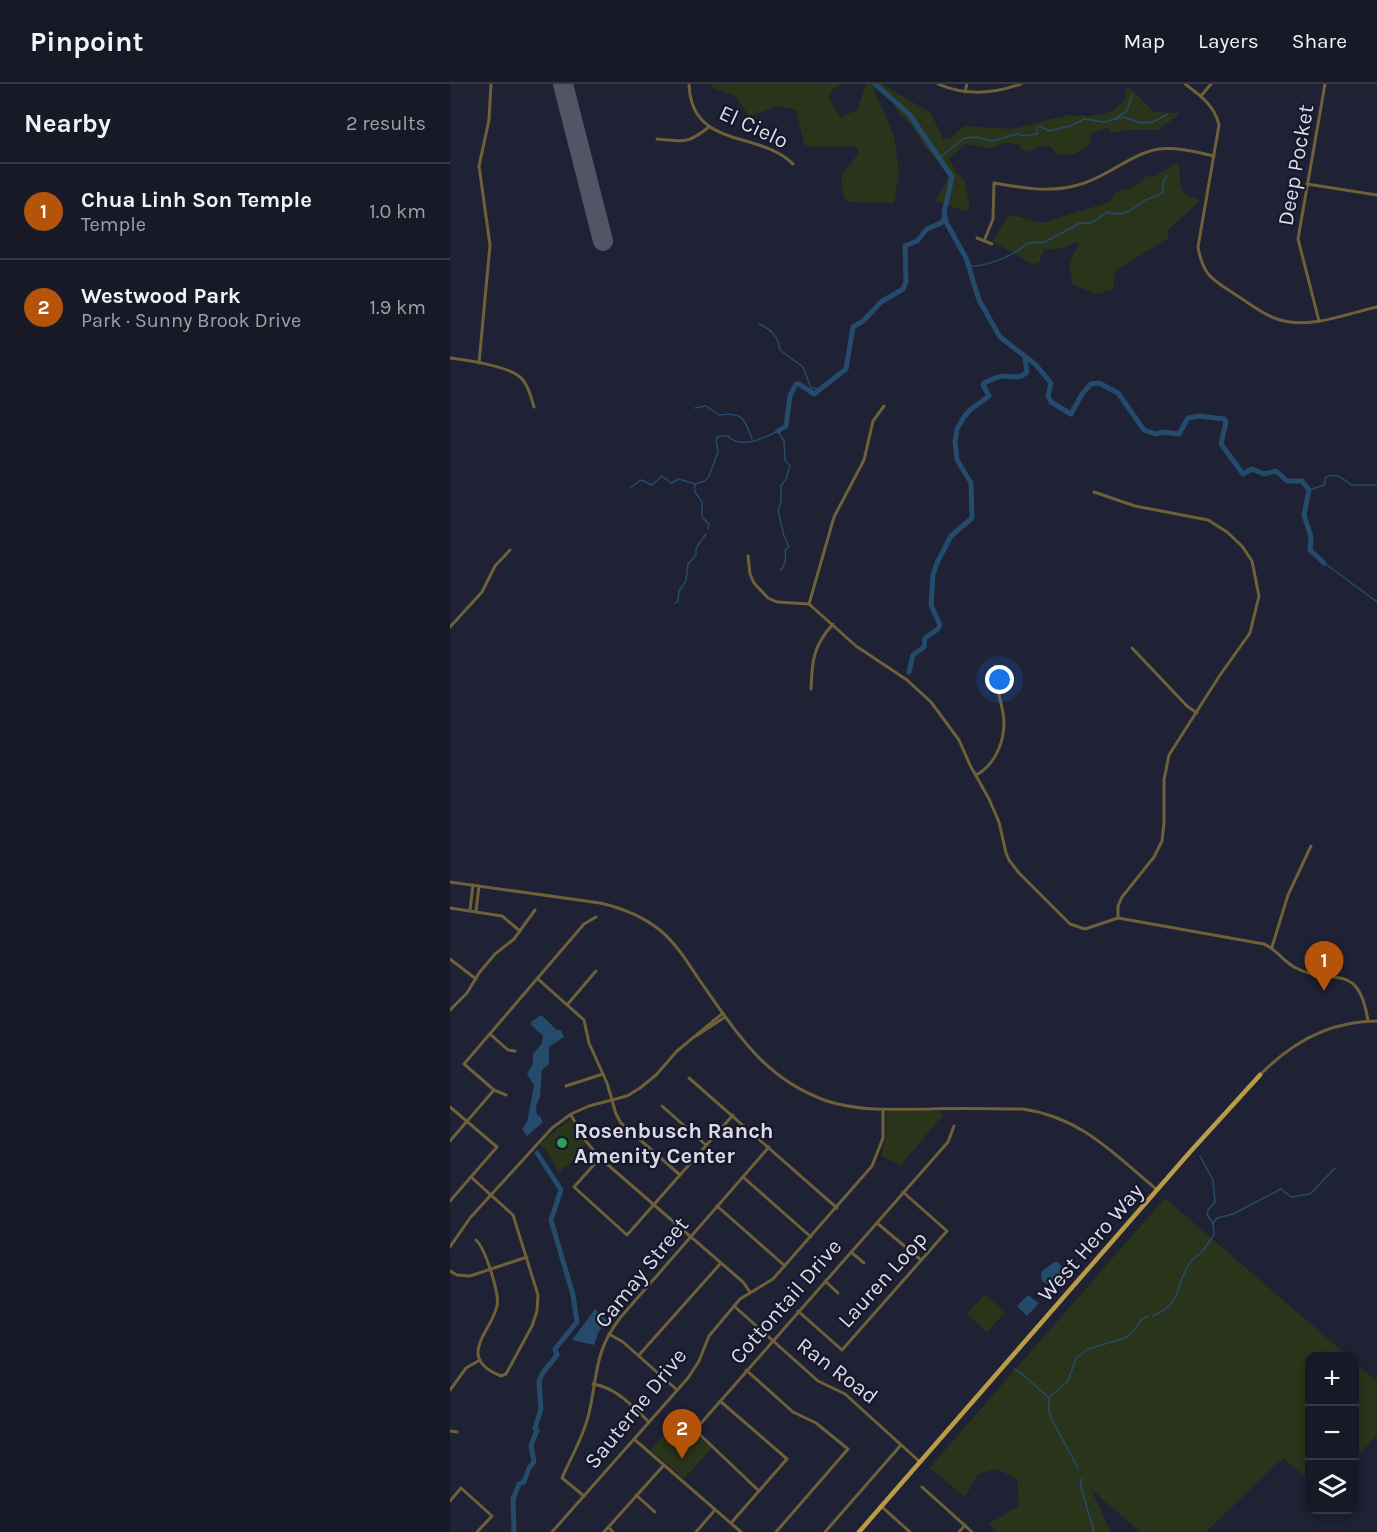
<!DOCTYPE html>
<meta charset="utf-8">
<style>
:root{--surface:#171927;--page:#242633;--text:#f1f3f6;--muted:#9ea0a7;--line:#363844;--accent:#b45309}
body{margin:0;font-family:Karla,sans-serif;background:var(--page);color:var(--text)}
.controls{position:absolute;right:18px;bottom:18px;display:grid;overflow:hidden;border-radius:12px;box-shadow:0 3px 9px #0003}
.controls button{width:54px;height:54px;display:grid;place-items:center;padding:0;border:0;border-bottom:2px solid var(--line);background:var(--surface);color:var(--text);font:30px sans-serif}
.you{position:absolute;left:550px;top:596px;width:21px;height:21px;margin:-15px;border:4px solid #fff;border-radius:50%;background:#1a73e8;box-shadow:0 0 0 9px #1a73e833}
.badge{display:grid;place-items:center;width:39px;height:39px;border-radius:50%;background:var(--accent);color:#fff;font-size:20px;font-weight:700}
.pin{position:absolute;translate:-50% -50px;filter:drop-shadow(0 2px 3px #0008)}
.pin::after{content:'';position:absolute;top:32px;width:21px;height:18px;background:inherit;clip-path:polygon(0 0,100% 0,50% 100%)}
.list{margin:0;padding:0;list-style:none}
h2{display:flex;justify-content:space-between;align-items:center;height:78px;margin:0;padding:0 24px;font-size:26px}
h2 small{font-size:20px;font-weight:400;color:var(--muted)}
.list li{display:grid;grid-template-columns:39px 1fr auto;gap:18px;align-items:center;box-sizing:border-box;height:96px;padding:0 24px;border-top:2px solid var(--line)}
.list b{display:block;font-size:22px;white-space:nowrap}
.list p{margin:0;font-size:20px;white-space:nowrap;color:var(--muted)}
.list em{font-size:20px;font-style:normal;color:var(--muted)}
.icon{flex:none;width:33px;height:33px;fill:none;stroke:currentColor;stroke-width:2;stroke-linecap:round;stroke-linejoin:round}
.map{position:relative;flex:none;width:927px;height:1448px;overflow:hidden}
header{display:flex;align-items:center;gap:36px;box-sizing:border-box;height:84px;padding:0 30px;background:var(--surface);border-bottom:2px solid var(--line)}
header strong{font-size:28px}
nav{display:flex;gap:33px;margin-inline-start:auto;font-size:21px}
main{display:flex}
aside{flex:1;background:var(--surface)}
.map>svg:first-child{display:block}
.green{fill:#29341a}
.water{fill:#254b6c}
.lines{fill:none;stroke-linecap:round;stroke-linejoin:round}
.stream{stroke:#254b6c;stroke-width:1.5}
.river{stroke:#254b6c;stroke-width:5}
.runway{stroke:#535566;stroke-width:20}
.minor{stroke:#6e6039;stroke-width:3}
.major{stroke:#bb9c46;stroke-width:4.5}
.leisure-dot{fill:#2e9e5b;stroke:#16172a;stroke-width:2}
.labels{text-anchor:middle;stroke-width:4.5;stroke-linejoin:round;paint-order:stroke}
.street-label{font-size:22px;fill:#d9dbe8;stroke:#16172a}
.poi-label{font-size:22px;font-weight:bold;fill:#d9dbe8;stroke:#16172a;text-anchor:start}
</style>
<header>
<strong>Pinpoint</strong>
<nav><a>Map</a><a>Layers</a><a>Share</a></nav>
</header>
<main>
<aside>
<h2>Nearby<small>2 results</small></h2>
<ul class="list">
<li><span class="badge">1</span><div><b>Chua Linh Son Temple</b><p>Temple</p></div><em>1.0 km</em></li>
<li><span class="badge">2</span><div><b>Westwood Park</b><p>Park · Sunny Brook Drive</p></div><em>1.9 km</em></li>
</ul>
</aside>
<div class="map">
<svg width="927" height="1448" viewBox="0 0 927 1448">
<rect width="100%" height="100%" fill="#1f2134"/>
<g class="green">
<path d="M261 0H391L393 1 382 5 379 15 390 33 407 26 416 0H432L481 29 493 55H499L514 42 562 45 617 31 641 32 663 27 675 15 676 5 680 4 704 28 730 29C724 37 715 39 708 46H677L660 49 658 44 640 50 641 59 625 70 607 71 602 64 596 61 576 68 572 66 569 61 555 59 539 65 516 60 499 74 506 88 515 97 520 125 517 127 485 118 498 93 495 86 473 60 463 43 447 27 444 18 425 4 424 7 444 51 449 89 444 119 400 118 394 114 391 92 408 70V65L404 62 359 63 354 60 346 26 329 22 299 32 285 12 263 4Z"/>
<path d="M726 79 729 80 731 105 736 111 751 116 717 147 719 150 717 155 668 185 665 189 663 206 646 210 623 201C618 181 618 178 629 161L628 158 614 164 594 166 589 179 582 180 542 157 558 133 562 131 592 139 659 118 666 108 681 104 691 98 695 92 704 93Z"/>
<polygon points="438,1027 489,1027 493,1031 451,1081 431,1072 436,1051 436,1030"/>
<polygon points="121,1035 136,1061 117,1083 115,1082 109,1089 96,1066 90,1061 98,1052"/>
<polygon points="715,1114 898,1272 860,1272 859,1396 833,1374 756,1448 690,1448 641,1405 661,1448 547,1448 538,1440 569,1422 567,1395 547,1385 528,1390 515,1413 479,1384"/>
<polygon points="535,1210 555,1228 537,1248 517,1230"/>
<polygon points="904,1278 927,1297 927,1351 905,1375"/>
<polygon points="218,1346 239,1347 262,1364 234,1395 201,1366"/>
</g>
<g class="water">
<polygon points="91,931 107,946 111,946 114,953 99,963 99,980 92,986 90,1013 86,1022 87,1031 90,1032 93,1038 77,1052 72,1045 77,1038 84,1001 77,990 83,979 83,970 92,959 93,952 81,941 81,938"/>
<polygon points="604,1178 608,1178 615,1187 599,1201 592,1197 591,1188"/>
<polygon points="578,1211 589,1219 577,1232 567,1222"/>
<polygon points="145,1225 157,1236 148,1249 144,1261 122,1256"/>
</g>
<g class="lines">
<g class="stream">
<polyline points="666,34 677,27 682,11"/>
<polyline points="488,72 492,72 514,54 526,53 542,57 567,50 574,52 587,50 587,44 590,42 599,47 620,42 634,35 654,38 674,33 690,39 703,38 718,30"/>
<path d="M519 182C537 183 565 171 578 159L595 158 630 139C643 141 647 135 657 128 672 133 681 127 692 118 698 113 705 115 713 108V98L717 92"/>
<path d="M309 240C321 245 328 252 330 266L353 283 361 304 371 305"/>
<path d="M245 324 256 322 269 331C293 328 294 334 302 355"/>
<polyline points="180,404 191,396 202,401 212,392 221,399 229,395 245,400"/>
<path d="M859 406 874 401 876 393C886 389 893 394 901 401H927"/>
<path d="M258 445 259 440 252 433V418C248 411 243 410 245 400L255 397 259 392 268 368 266 355 269 352H278C291 366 314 354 328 347L334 357 335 376 340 382 336 395 331 402V418L328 426 334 452 339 463 335 466C336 473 336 482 330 486"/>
<polyline points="877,481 927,518"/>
<polyline points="225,519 228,517 229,507 236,497 238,480 246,471 246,464 256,450"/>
<polyline points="763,1139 767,1134 783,1130 831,1105 841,1113 860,1110 885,1084"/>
<path d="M703 1232C736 1217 724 1198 742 1176 745 1172 746 1173 750 1170 755 1165 759 1157 764 1151L763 1139 757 1131 758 1126 765 1118 763 1096 750 1072"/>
<polyline points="564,1285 572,1290 599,1314"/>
<polyline points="628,1384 602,1336 599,1327 599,1314 618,1297 626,1274 638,1265 675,1254 683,1248 692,1235 698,1232"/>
<polyline points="633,1395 630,1397 631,1403 644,1448"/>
</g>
<g class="river">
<polyline points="425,0 459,30 502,93 494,129 496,138 516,174 529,216 550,253 585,280 601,299 598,312 601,318 621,330 632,310 641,300 649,299 668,309 694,346 706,350 713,348 729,350 738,334 749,332 774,335 776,338 771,360 793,390 802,385 814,390 826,387 837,397 852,397 859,406 854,431 861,453 860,466 874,479"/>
<polyline points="328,347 336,342 340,312 346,300 349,300 364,310 396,285 403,243 413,237 431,218 453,205 456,198 455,162 467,157 477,145 491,139 495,134"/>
<path d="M459 588 463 571 474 563 475 554 488 545 490 541 481 521 483 491 487 479 501 452 522 434 521 399 507 376 505 358 507 345 514 333 520 326 539 312 533 301 534 299C540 296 547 293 553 292 563 292 569 296 577 288L575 273"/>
<polyline points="64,1448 63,1415 69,1400 74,1398 79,1384 84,1378 81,1361 87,1347 85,1344 91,1325 89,1298 92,1290 107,1271 105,1265 127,1238 123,1211 101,1136 111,1106 87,1069"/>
</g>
<polyline class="runway" points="113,0 153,157"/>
<g class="minor">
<path d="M239 0C241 66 310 46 343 80"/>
<path d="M488 0C515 12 543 10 571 0"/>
<path d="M735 0C750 11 765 22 769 41L748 163C753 192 763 196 786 211 799 219 812 230 827 235 859 246 895 230 927 223"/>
<polyline points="515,8 517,0"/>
<polyline points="751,12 761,0"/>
<path d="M207 55C234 57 236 61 259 43"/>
<polyline points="857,100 927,111"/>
<polyline points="527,154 542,160"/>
<path d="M534 157 543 135 544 99C572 104 601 109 628 101 657 94 679 70 709 65 727 63 746 68 764 72"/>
<polyline points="869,237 848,155 875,0"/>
<path d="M0 274C17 276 57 282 70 293 78 300 81 313 84 323"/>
<polyline points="29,279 40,161 29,82 39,36 41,0"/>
<polyline points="644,408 685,422 758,436 777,448 792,462 802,477 809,512 800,549 770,591 719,671 714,696 714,739 712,757 704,773 672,813 668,822 668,834"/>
<path d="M298 472 300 490 304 499 318 514 327 518 359 520 406 562 457 596 481 618 509 656 520 681 539 715 549 738 556 769 559 776 569 789 620 840 635 845 668 834 814 860C826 865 832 876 844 883 882 904 908 874 918 937"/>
<polyline points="359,520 384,433 414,376 423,337 434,322"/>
<polyline points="0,543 32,508 45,482 60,466"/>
<polyline points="682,564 737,622 747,629"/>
<path d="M361 605C362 577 363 562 383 540"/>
<path d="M526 691C547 680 557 652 553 629 550 613 545 599 545 582"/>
<path d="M0 798 150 819C172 824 194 833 211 847 227 861 237 877 248 894 285 946 313 995 377 1017 411 1028 446 1025 481 1025 512 1024 542 1025 572 1025 631 1033 663 1069 706 1105"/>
<polyline points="0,824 52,832 70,847"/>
<polyline points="20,826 23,801"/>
<polyline points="26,827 29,802"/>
<polyline points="822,863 838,811 861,762"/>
<polyline points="0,875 26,895"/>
<polyline points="88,895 134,936 139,959 157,999 166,1030 171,1039 230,1091"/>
<polyline points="117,921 146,887"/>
<polyline points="0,926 17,909 29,889 45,870 64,855 85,826"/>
<polyline points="40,950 58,966 65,967"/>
<polyline points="246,952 275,933"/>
<path d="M810 991C842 958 880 937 927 937"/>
<polyline points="239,994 387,1124"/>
<polyline points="116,1002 153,990"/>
<polyline points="56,1011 44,1006 14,980 134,840 146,833"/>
<polyline points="212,1022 256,1061"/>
<polyline points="0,1023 47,1063 0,1117"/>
<polyline points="121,1031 135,1056 150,1074 293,1198 300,1208"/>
<polyline points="0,1057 44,1006"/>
<polyline points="150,1074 124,1103 177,1151 283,1031"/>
<path d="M21 1093 63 1131 88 1211 87 1227 82 1242 56 1290 51 1292C5 1273 41 1249 47 1222 50 1210 35 1164 26 1156"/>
<polyline points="293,1093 361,1153"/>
<polyline points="267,1122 335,1182"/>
<polyline points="427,1139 471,1176"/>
<polyline points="0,1163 20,1134 102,1044 121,1030 139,1022 177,1012 190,1004 206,991 227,967 273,929"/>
<polyline points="401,1168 414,1179"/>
<polyline points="0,1187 7,1191 20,1192 77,1173"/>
<polyline points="375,1197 388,1209"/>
<polyline points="284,1222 368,1297 395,1310 470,1378"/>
<polyline points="348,1227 392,1266 497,1147 453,1108"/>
<polyline points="159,1250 173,1258 227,1306"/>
<polyline points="189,1271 271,1179"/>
<polyline points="296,1286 343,1328 366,1339 398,1365 326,1448"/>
<path d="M143 1300C167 1304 182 1322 199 1338"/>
<polyline points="0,1306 16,1284 30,1276"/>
<polyline points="270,1317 337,1375 281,1439"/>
<polyline points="0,1347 7,1348"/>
<polyline points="184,1355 291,1448"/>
<polyline points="472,1403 522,1448"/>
<polyline points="309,1407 245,1346 498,1058 504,1042"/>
<polyline points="186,1411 205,1428"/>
<path d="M134 1412 112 1394C121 1373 134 1352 139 1329 148 1290 144 1268 170 1234L319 1063"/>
<polyline points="0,1417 11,1404 42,1432 27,1448"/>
<polyline points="431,1422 460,1448"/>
<polyline points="158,1443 163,1448"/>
<polyline points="102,1448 238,1294 249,1277 259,1252 290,1215 323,1195 422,1082 433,1054 433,1025"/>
<polyline points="154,1448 214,1381"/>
<polyline points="246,1448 265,1426"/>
<polyline points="375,1448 451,1361"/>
<polyline points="509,1448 515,1441"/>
</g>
<polyline class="major" points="409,1448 740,1068 810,991"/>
</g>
<circle class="leisure-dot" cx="112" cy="1059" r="6"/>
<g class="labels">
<g class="street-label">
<text transform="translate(304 42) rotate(25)" y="8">El Cielo</text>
<text transform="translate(845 81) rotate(-80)" y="8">Deep Pocket</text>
<text transform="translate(640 1158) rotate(-49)" y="8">West Hero Way</text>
<text transform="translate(191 1188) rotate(-51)" y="8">Camay Street</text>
<text transform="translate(432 1195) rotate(-48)" y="8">Lauren Loop</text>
<text transform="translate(335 1217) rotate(-49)" y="8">Cottontail Drive</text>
<text transform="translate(388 1286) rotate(37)" y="8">Ran Road</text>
<text transform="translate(185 1324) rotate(-51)" y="8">Sauterne Drive</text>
</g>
<g class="poi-label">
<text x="124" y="1054">Rosenbusch Ranch<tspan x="124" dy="25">Amenity Center</tspan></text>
</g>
</g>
</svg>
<div class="controls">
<button>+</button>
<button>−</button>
<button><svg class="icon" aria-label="layers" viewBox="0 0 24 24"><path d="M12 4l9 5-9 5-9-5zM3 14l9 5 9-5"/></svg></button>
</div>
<div class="you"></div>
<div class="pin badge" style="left:874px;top:907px">1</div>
<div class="pin badge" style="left:232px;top:1375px">2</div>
</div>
</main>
